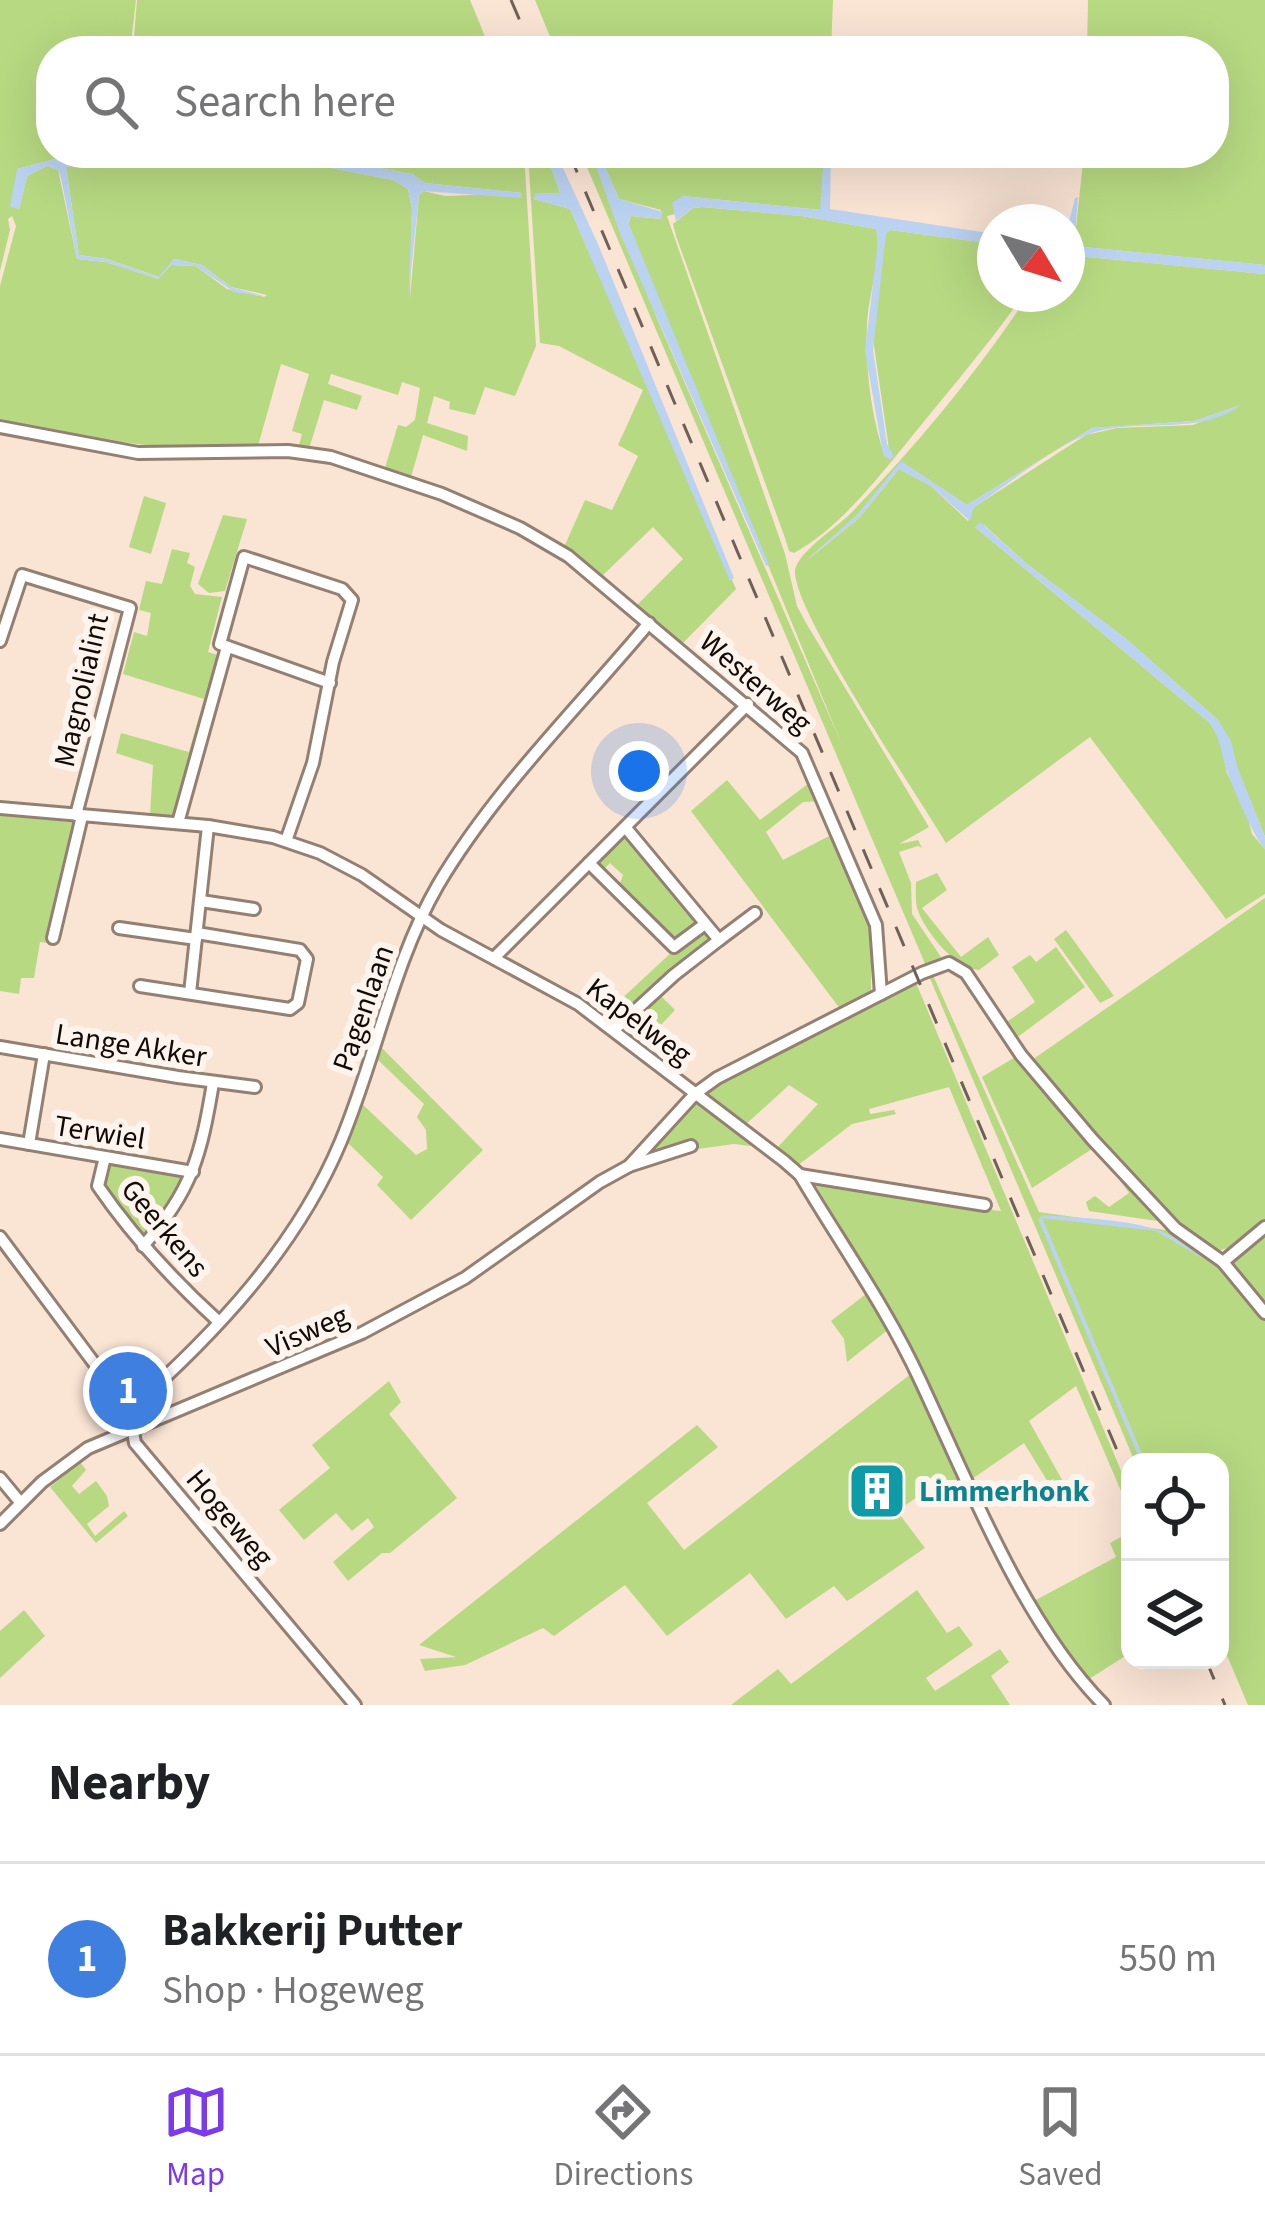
<!DOCTYPE html>
<meta charset="utf-8">
<style>
:root{--surface:#fff;--page:#f6f6f6;--text:#202124;--muted:#757577;--line:#e0e0e0;--accent:#7c3aed}
body{margin:0;font-family:"Source Sans 3",sans-serif;background:var(--page);color:var(--text)}
.controls{position:absolute;right:36px;bottom:36px;display:grid;overflow:hidden;border-radius:24px;box-shadow:0 12px 48px #0002}
.controls button{width:108px;height:108px;display:grid;place-items:center;padding:0;border:0;border-bottom:3px solid var(--line);background:var(--surface);color:var(--text);font:60px sans-serif}
.compass{position:absolute;left:977px;top:204px;width:108px;height:108px;border-radius:50%;background:var(--surface);box-shadow:0 12px 48px #0002;rotate:128deg}
.you{position:absolute;left:639px;top:771px;width:42px;height:42px;margin:-30px;border:9px solid #fff;border-radius:50%;background:#1a73e8;box-shadow:0 0 0 18px #1a73e833}
.badge{display:grid;place-items:center;width:78px;height:78px;border-radius:50%;background:var(--accent);color:#fff;font-size:39px;font-weight:700}
.pin{position:absolute;translate:-50% -50%;border:6px solid #fff;box-shadow:0 3px 12px #0006}
.list{margin:0;padding:0;list-style:none}
h2{display:flex;justify-content:space-between;align-items:center;height:156px;margin:0;padding:0 48px;font-size:51px}
h2 small{font-size:39px;font-weight:400;color:var(--muted)}
.list li{display:grid;grid-template-columns:78px 1fr auto;gap:36px;align-items:center;box-sizing:border-box;height:192px;padding:0 48px;border-top:3px solid var(--line)}
.list b{display:block;font-size:45px;white-space:nowrap}
.list p{margin:0;font-size:39px;white-space:nowrap;color:var(--muted)}
.list em{font-size:39px;font-style:normal;color:var(--muted)}
.icon{flex:none;width:66px;height:66px;fill:none;stroke:currentColor;stroke-width:2;stroke-linecap:round;stroke-linejoin:round}
.map{position:relative;flex:none;width:1265px;height:1705px;overflow:hidden}
.search{position:absolute;background:var(--surface);box-shadow:0 12px 48px #0002;left:36px;right:36px;top:36px;height:132px;display:flex;align-items:center;gap:30px;box-sizing:border-box;padding:0 42px;border-radius:48px;color:var(--muted);font-size:45px}
.sheet{height:348px;background:var(--surface)}
nav{display:flex;justify-content:space-around;align-items:center;box-sizing:border-box;height:168px;border-top:3px solid var(--line);background:var(--surface);font-size:33px;color:var(--muted)}
nav a{display:grid;justify-items:center;gap:6px}
nav .on{color:var(--accent)}
.map>svg:first-child{display:block}
.green{fill:#b7d982;fill-rule:evenodd}
.water{fill:#bbd2f1}
.lines{fill:none;stroke-linecap:round;stroke-linejoin:round}
.street-casing{stroke:#948073;stroke-width:16}
.street{stroke:#fff;stroke-width:10}
.rail{stroke:#6e6158;stroke-width:3;stroke-dasharray:21 21;stroke-linecap:butt}
.labels{text-anchor:middle;stroke-width:12;stroke-linejoin:round;paint-order:stroke}
.street-label{font-size:30px;fill:#110a06;stroke:#fdf4ee}
.culture-label{font-size:30px;font-weight:bold;fill:#0d838f;stroke:#fdf4ee;text-anchor:start}
</style>
<div class="map">
<svg width="1265" height="1705" viewBox="0 0 1265 1705">
<rect width="100%" height="100%" fill="#fae4d4"/>
<g class="green">
<path d="M0 0H136L130 51H51V153H78L17 169 19 209 27 176 47 166 58 170 77 259 106 262 158 279 171 265 196 266 227 289 264 297 267 295 231 287 202 265 174 259 159 277 107 259 79 255 66 167 168 153H255L393 180 408 189 412 209 410 298 419 195 423 191 445 196 522 193 425 183 412 174 296 153H524L536 346 515 396 485 387 475 415 449 409 450 402 434 396 427 423 468 436 467 451 423 435 411 477 385 468 398 425 406 427 415 420 420 388 402 382 398 395 331 374 328 384 362 396 357 410 324 400 309 449H298L302 434 292 431 309 374 281 364 258 446C169 453 87 439 0 422V286L16 226 12 216 8 219 10 230 0 271Z"/>
<polygon points="137,0 470,0 491,51 133,51"/>
<polygon points="535,0 833,0 831,51 556,51"/>
<polygon points="1088,0 1265,0 1265,265 1074,246 1084,153 1214,153 1214,51 1087,51"/>
<polygon points="528,153 546,153 560,193 536,193 534,199 570,209 736,589 682,644 636,606 683,559 653,527 601,577 565,545 585,500 612,510 638,456 618,445 643,390 559,346 540,343"/>
<polygon points="581,153 591,153 658,321 842,745 628,224 631,216 661,219 661,210 619,199 599,153 824,153 821,210 683,196 675,214 667,216 785,554 797,606 806,623 929,827 899,844 918,840 922,848 918,846 899,852 911,883 912,914 941,957 926,966"/>
<path d="M702 207 802 216 876 229C883 252 868 297 867 324 865 367 871 416 885 457L889 449 872 332 886 233 890 230 995 244V294H1024C984 351 939 402 896 456 867 491 834 531 794 553L789 551 785 538 676 236 673 224 693 208Z"/>
<path d="M1067 255 1265 274V837L1218 720 1125 638 1027 564 984 525 975 527 1209 722 1219 737 1227 773 1246 810 1252 834 1265 849V894L1226 919 1090 737 946 843C918 796 795 614 795 572 795 554 836 528 850 514 916 446 977 373 1029 294H1067ZM1241 405 1193 425 1117 428 1086 435 974 507 968 521 931 486 899 469 859 518 806 561 859 513 901 462 967 505 1092 428 1194 421Z"/>
<polygon points="144,496 166,503 151,554 129,547"/>
<polygon points="223,515 247,519 225,591 209,593 198,584"/>
<polygon points="172,549 190,553 187,563 195,567 190,586 195,594 222,597 208,652 221,656 174,817 150,815 153,765 116,753 121,733 189,752 204,699 123,674 134,632 147,636 151,613 139,610 146,581 162,584"/>
<polygon points="727,780 760,820 813,780 822,801 803,802 766,832 783,860 833,834 871,922 871,994 841,1010 691,811"/>
<polygon points="0,812 79,821 48,943 40,942 34,978 21,978 19,994 0,991"/>
<polygon points="625,835 695,916 697,924 677,940 670,939 619,886 623,875 610,863 604,869 598,866 596,861"/>
<path d="M937 873 947 890 922 908 961 957 988 937 999 955 979 970C955 968 927 934 918 911 915 903 916 891 916 882Z"/>
<polygon points="1265,898 1265,1223 1232,1247 1217,1251 1185,1231 1169,1215 1032,1060"/>
<polygon points="1066,930 1114,996 1100,1003 1054,939"/>
<polygon points="704,931 710,942 614,1023 602,1017 673,951"/>
<polygon points="1056,947 1085,987 1015,1039 1004,1024 1035,1002 1012,967 1030,955 1036,962"/>
<polygon points="932,973 1039,1212 1172,1231 1214,1261 1265,1319 1265,1705 1248,1705 1220,1639 1220,1462 1145,1462 1041,1216 1141,1462 1135,1462 929,976"/>
<polygon points="916,983 1130,1492 1130,1512 1076,1386 1029,1421 1065,1485 1059,1488 1053,1479 1048,1482 1024,1443 972,1479 918,1360 814,1182 919,1201 1001,1211 949,1087 869,1109 870,1114 894,1110 896,1114 852,1124 797,1166 776,1149 818,1104 789,1085 743,1127 708,1100 711,1088"/>
<polygon points="658,993 675,1010 640,1047 625,1035 624,1026"/>
<polygon points="382,1048 483,1150 411,1220 377,1185 383,1177 347,1142 361,1103 416,1155 427,1149 426,1130 417,1117 424,1104 378,1060"/>
<polygon points="1017,1056 1095,1147 1032,1188 982,1077"/>
<polygon points="695,1100 759,1147 734,1144 698,1149 693,1140 640,1159"/>
<polygon points="1105,1160 1164,1222 1089,1211 1086,1202 1095,1196 1109,1207 1129,1193"/>
<polygon points="113,1162 184,1175 187,1182 148,1234 137,1232 104,1186 107,1166"/>
<polygon points="1265,1232 1265,1308 1232,1263"/>
<polygon points="866,1294 889,1329 847,1362 844,1339 831,1321"/>
<polygon points="912,1373 968,1496 962,1499 945,1478 897,1511 925,1548 852,1598 847,1601 834,1586 786,1619 750,1573 667,1636 625,1585 554,1636 543,1628 465,1665 425,1671 420,1659 456,1657 419,1645 697,1425 718,1447 647,1503 684,1550"/>
<polygon points="389,1381 401,1402 389,1414 457,1498 390,1553 382,1553 348,1581 333,1562 374,1527 368,1518 352,1531 336,1513 304,1540 279,1510 330,1468 312,1445"/>
<polygon points="80,1462 86,1470 72,1486 79,1494 96,1481 107,1496 109,1506 87,1524 95,1536 124,1511 128,1516 96,1543 50,1487"/>
<polygon points="1130,1532 1130,1653 1086,1681 1034,1601 1116,1557 1110,1543"/>
<polygon points="917,1590 947,1633 959,1626 973,1645 926,1678 935,1691 1000,1649 1009,1662 991,1676 1010,1705 731,1705 778,1669 791,1684"/>
<polygon points="24,1610 45,1636 0,1678 0,1631"/>
</g>
<g class="water">
<polygon points="78,153 168,153 66,167 79,255 107,259 158,277 174,259 202,265 231,287 267,297 234,292 196,266 171,265 158,279 106,262 77,259 61,178 58,170 47,166 27,176 19,209 10,207 17,169"/>
<polygon points="255,153 296,153 412,174 425,183 522,193 522,198 422,191 419,195 408,300 412,209 408,189 393,180"/>
<polygon points="546,153 556,153 598,244 734,578 730,581 570,209 534,199 536,193 560,193"/>
<polygon points="591,153 599,153 619,199 663,212 661,219 631,216 628,222 769,565 766,566 621,236"/>
<polygon points="824,153 831,153 830,209 995,234 995,244 890,230 886,233 873,350 887,444 894,456 890,460 883,454 865,351 878,243 876,229 802,216 702,207 693,208 676,221 672,203 682,196 820,210"/>
<polygon points="1078,197 1074,246 1265,265 1265,274 1067,255 1067,230 1075,198"/>
<path d="M1242 405C1198 436 1145 418 1095 432 1057 443 1008 485 974 507L970 521 931 486 899 469 859 518 805 561 859 513 901 461 967 505 1092 428 1194 421Z"/>
<path d="M980 522 1027 564 1125 638 1218 720 1231 741 1238 769 1265 837V849C1255 840 1231 784 1226 768 1221 751 1220 737 1209 722L975 527Z"/>
<path d="M1043 1215C1077 1218 1135 1219 1165 1233 1179 1240 1192 1251 1205 1260L1156 1231 1042 1218 1145 1462H1141L1038 1219Z"/>
</g>
<g class="lines">
<g class="street-casing">
<g id="street">
<polyline points="0,427 138,453 288,451 331,457 442,494 520,528 568,556 802,753 876,925 881,994"/>
<polyline points="0,641 22,575 130,608 76,815"/>
<path d="M0 808 208 826 273 837 320 853 362 875 441 930 578 1004 784 1161 800 1175C840 1243 887 1308 920 1380 968 1482 1024 1625 1104 1705"/>
<polyline points="178,823 227,647"/>
<polyline points="286,841 313,763 333,662 352,600 342,589 244,557 220,644 330,683"/>
<polyline points="589,863 674,947 705,924"/>
<polyline points="201,901 254,909"/>
<polyline points="119,928 196,939"/>
<polyline points="53,938 82,816"/>
<polyline points="719,940 755,913"/>
<polyline points="495,957 748,704"/>
<polyline points="140,986 290,1009 298,1003 307,959 300,950 197,933"/>
<polyline points="190,993 208,826"/>
<polyline points="614,1030 674,975 719,940 626,828"/>
<polyline points="0,1047 178,1077 255,1087"/>
<polyline points="0,1139 193,1172"/>
<polyline points="29,1144 44,1054"/>
<path d="M105 1157 98 1186C133 1237 172 1279 218 1321"/>
<polyline points="629,1166 695,1094 717,1078 922,973 949,963 966,973 1021,1055 1092,1139 1175,1228 1223,1262 1265,1313"/>
<polyline points="800,1175 985,1205"/>
<polyline points="0,1237 129,1410 135,1443 355,1705"/>
<path d="M143 1246C192 1191 201 1155 213 1083"/>
<polyline points="1223,1262 1265,1227"/>
<path d="M129 1410C215 1334 297 1247 341 1141 376 1057 393 963 438 885 495 789 578 708 649 623"/>
<polyline points="0,1478 20,1502"/>
<polyline points="0,1524 42,1482 88,1448 362,1333 465,1278 600,1182 629,1166 691,1146"/>
</g>
</g>
<use href="#street" class="street"/>
<g class="rail">
<polyline points="511,0 533,51"/>
<polyline points="569,153 1130,1481"/>
<polyline points="1206,1660 1225,1705"/>
</g>
</g>
<defs>
<g id="building-square" transform="scale(3)"><rect x="-9" y="-9" width="18" height="18" rx="4" fill="#0f9aa8" stroke="#fdf4ee"/><path d="M-4-6H4V6H1V3H-1V6H-4ZM-2.5-4.3h1.7v1.8h-1.7ZM.8-4.3h1.7v1.8H.8ZM-2.5-1h1.7V.8h-1.7ZM.8-1h1.7V.8H.8Z" fill="#fff"/></g>
</defs>
<g fill-rule="evenodd">
<use href="#building-square" x="877" y="1491"/>
</g>
<g class="labels">
<g class="street-label">
<text transform="translate(756 682) rotate(41)" y="10">Westerweg</text>
<text transform="translate(81 690) rotate(-77)" y="10">Magnolialint</text>
<text transform="translate(363 1008) rotate(-71)" y="10">Pagenlaan</text>
<text transform="translate(639 1021) rotate(37)" y="10">Kapelweg</text>
<text transform="translate(131 1045) rotate(9)" y="10">Lange Akker</text>
<text transform="translate(100 1132) rotate(9)" y="10">Terwiel</text>
<text transform="translate(165 1228) rotate(50)" y="10">Geerkens</text>
<text transform="translate(307 1331) rotate(-24)" y="10">Visweg</text>
<text transform="translate(230 1518) rotate(50)" y="10">Hogeweg</text>
</g>
<g class="culture-label">
<text x="919" y="1501">Limmerhonk</text>
</g>
</g>
</svg>
<div class="controls">
<button><svg class="icon" aria-label="locate" viewBox="0 0 24 24"><circle cx="12" cy="12" r="6"/><path d="M12 2v4M12 18v4M2 12h4M18 12h4"/></svg></button>
<button><svg class="icon" aria-label="layers" viewBox="0 0 24 24"><path d="M12 4l9 5-9 5-9-5zM3 14l9 5 9-5"/></svg></button>
</div>
<svg class="compass" viewBox="-18 -18 36 36"><path d="M0-13l5 13h-10z" fill="#e53935"/><path d="M0 13l5-13h-10z" fill="#757577"/></svg>
<div class="you"></div>
<div class="pin badge" style="left:128px;top:1391px;background:#3f7fe0">1</div>
<div class="search"><svg class="icon" aria-label="search" viewBox="0 0 24 24"><circle cx="10" cy="10" r="6"/><path d="M15 15l6 6"/></svg>Search here</div>
</div>
<section class="sheet">
<h2>Nearby<small></small></h2>
<ul class="list">
<li><span class="badge" style="background:#3f7fe0">1</span><div><b>Bakkerij Putter</b><p>Shop · Hogeweg</p></div><em>550 m</em></li>
</ul>
</section>
<nav>
<a class="on"><svg class="icon" aria-label="map" viewBox="0 0 24 24"><path d="M3 6l6-2 6 2 6-2v14l-6 2-6-2-6 2zM9 4v14M15 6v14"/></svg>Map</a>
<a><svg class="icon" aria-label="directions" viewBox="0 0 24 24"><path d="M12 3l9 9-9 9-9-9zM9 14v-3h6M13 9l2 2-2 2"/></svg>Directions</a>
<a><svg class="icon" aria-label="saved" viewBox="0 0 24 24"><path d="M7 4h10v16l-5-4-5 4z"/></svg>Saved</a>
</nav>
